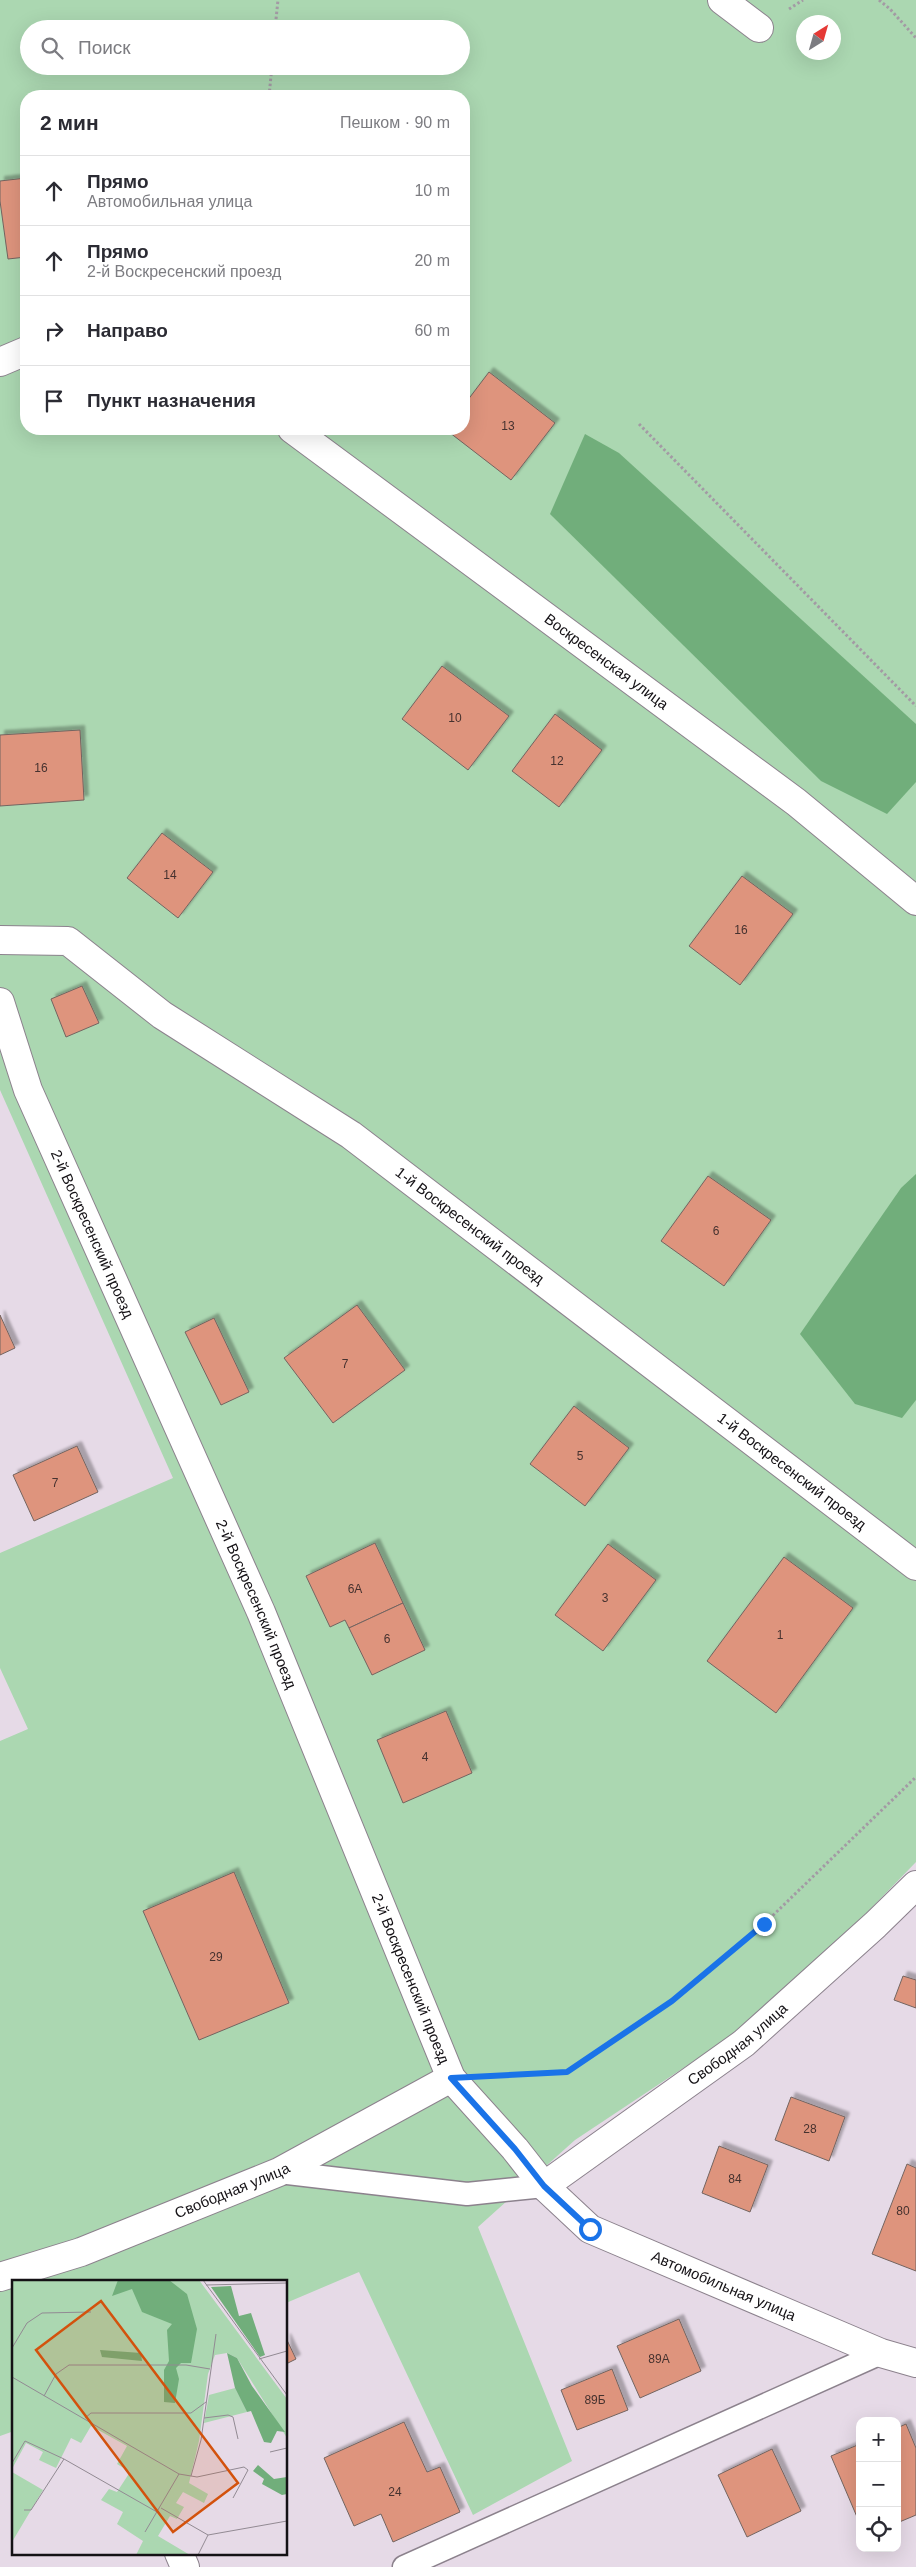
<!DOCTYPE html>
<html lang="ru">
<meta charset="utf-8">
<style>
:root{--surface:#fff;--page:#f2f2f3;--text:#2b2b33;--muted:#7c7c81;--line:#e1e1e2}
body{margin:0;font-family:Arial,sans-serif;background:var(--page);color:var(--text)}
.controls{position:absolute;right:15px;bottom:15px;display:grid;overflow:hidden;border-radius:10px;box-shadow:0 5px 20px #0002}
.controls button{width:45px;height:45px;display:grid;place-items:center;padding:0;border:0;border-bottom:1px solid var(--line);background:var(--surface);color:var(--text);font:25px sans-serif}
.compass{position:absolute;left:796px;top:15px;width:45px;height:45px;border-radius:50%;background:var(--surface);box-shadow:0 5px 20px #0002;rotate:37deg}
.stop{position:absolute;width:15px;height:15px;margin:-11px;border:4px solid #1a73e8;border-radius:50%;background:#fff}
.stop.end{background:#1a73e8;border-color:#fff;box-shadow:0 1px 5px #0008}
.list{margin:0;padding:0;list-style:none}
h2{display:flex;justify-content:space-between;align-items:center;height:65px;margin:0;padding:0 20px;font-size:21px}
h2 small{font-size:16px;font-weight:400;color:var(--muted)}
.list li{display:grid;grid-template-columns:32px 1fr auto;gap:15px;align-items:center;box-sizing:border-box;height:70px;padding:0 20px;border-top:1px solid var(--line)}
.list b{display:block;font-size:19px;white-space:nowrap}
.list p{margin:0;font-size:16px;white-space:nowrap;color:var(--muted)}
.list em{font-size:16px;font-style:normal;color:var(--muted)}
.icon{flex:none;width:28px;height:28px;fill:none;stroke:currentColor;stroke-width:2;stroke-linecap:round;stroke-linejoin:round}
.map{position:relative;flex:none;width:916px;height:2567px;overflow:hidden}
.search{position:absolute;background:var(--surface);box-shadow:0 5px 20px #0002;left:20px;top:20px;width:450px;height:55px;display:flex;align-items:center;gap:12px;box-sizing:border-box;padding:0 18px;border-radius:28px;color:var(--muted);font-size:19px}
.panel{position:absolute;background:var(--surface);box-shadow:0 5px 20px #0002;left:20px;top:90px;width:450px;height:345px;border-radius:20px}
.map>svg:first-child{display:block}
.green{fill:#abd7b1;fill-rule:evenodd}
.forest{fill:#71ae7b}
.building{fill:#de947d;stroke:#736460;filter:url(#shadow)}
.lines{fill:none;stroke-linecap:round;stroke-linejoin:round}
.service-casing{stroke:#8c828d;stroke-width:25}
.minor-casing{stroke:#8c828d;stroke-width:30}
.path{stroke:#a39aa4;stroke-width:3;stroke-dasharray:2.5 2.5;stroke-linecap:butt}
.service{stroke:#fff;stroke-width:22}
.minor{stroke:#fff;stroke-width:28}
.route{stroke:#1a73e8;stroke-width:6}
.labels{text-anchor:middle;stroke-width:4;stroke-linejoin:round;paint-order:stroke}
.number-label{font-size:12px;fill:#46322f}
.street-label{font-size:15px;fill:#141115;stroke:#e6dae7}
.inset-road{fill:none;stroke:#928a93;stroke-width:1}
.view{fill:#d3520d;fill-opacity:0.15;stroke:#d3520d;stroke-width:2.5}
.inset-edge{fill:none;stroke:#141115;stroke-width:2.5}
</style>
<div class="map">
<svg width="916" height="2567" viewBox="0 0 916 2567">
<defs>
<filter id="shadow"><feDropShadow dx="4.5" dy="-4.5" stdDeviation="1" flood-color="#0004"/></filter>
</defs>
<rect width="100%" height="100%" fill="#e6dae7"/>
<path class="green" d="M0 0H916V1862L853 1927 736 2033 575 2140 478 2227 572 2461 473 2515 359 2272 286 2303V2281H14V2431L0 2436V1741L28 1729 0 1668V1553L173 1478 0 1090ZM804 22H834V52H804ZM29 29H461V66H29ZM26 96H464V429H26Z"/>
<g class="forest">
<polygon points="585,434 619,453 916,724 916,782 887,814 821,781 550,514"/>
<polygon points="916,1174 916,1400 902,1418 855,1404 800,1334 901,1188"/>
</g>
<g class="building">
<polygon points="26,178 26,257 8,259 0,201 0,181"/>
<polygon points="489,372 555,423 511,480 445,429 464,429 464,405"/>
<polygon points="442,666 509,716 468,770 402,719"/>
<polygon points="555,714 602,750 559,807 512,771"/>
<polygon points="80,730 84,800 0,806 0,735"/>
<polygon points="162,833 213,872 178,918 127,878"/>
<polygon points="742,876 793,914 740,985 689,946"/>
<polygon points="82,986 99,1023 66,1037 51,999"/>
<polygon points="708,1176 771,1220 724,1286 661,1241"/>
<polygon points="357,1305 405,1370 333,1423 284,1358"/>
<polygon points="0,1315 15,1348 0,1355"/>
<polygon points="214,1318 249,1392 221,1405 185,1332"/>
<polygon points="574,1406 629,1448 585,1506 530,1464"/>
<polygon points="77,1446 98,1492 34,1521 13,1475"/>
<polygon points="375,1543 403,1603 349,1628 345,1620 330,1627 306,1576"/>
<polygon points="608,1544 656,1580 603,1651 555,1615"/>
<polygon points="784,1557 853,1608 776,1713 707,1661"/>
<polygon points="403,1603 425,1650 372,1675 349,1628"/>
<polygon points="446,1711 472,1773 403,1803 377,1740"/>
<polygon points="234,1872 289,2003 199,2040 143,1911"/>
<polygon points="903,1976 916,1980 916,2008 894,2000"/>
<polygon points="791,2097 845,2117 829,2161 775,2140"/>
<polygon points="719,2146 768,2165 750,2212 702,2193"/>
<polygon points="907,2164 916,2168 916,2271 872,2254"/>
<polygon points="679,2319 701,2371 640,2398 617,2346"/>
<polygon points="286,2338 296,2359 286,2364"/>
<polygon points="612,2369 628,2410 577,2430 561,2390"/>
<polygon points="404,2422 427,2472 440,2467 460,2512 393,2542 381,2514 354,2526 324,2458"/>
<polygon points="906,2424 916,2448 916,2515 897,2523 897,2428"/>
<polygon points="860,2444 860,2524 831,2456"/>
<polygon points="772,2449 801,2511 747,2537 718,2475"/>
</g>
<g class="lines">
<g class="service-casing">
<g id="service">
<polyline points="279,2172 467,2194 544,2186"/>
<polyline points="404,2567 881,2353"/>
</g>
</g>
<g class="minor-casing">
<g id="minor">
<polyline points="722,0 759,28"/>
<polyline points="0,362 26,351"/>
<path id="s1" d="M292 429 796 802 916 901"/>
<path id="s2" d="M0 940 68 941 162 1015 351 1135 916 1566"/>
<path id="s3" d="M0 1002 28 1090 261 1612 451 2078 515 2149 544 2186 590 2229 881 2353 916 2363"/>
<path id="s4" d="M544 2186 744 2043 875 1925 916 1885"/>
<path id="s5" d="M0 2277 81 2252 279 2172 451 2078"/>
<polyline points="179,2553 185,2567"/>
</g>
</g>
<g class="path">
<polyline points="879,0 890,9 916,38"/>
<polyline points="789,9 803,0"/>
<polyline points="275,29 278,0"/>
<polyline points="269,96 272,66"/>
<polyline points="639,424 916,706"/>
<polyline points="496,2075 567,2072 672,2001 764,1924 916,1777"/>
</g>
<use href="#service" class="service"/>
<use href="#minor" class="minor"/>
</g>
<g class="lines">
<polyline class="route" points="590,2229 544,2186 515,2149 451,2078 567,2072 672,2001 764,1924"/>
</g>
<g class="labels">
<g class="number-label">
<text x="508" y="430">13</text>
<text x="455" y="722">10</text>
<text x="557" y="765">12</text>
<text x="41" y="772">16</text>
<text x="170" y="879">14</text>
<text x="741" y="934">16</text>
<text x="716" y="1235">6</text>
<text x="345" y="1368">7</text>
<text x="580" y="1460">5</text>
<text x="55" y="1487">7</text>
<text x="355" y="1593">6А</text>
<text x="605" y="1602">3</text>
<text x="780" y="1639">1</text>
<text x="387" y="1643">6</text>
<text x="425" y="1761">4</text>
<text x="216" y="1961">29</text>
<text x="810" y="2133">28</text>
<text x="735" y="2183">84</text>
<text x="903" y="2215">80</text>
<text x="659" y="2363">89А</text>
<text x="595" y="2404">89Б</text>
<text x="395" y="2496">24</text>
</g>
<g class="street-label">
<text dy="5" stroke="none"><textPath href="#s1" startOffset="391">Воскресенская улица</textPath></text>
<text dy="5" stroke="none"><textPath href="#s2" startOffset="561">1-й Воскресенский проезд</textPath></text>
<text dy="5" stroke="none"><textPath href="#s3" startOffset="250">2-й Воскресенский проезд</textPath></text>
<text dy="5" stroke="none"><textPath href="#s2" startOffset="966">1-й Воскресенский проезд</textPath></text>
<text dy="5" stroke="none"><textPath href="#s3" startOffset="655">2-й Воскресенский проезд</textPath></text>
<text dy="5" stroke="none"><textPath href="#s3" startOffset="1060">2-й Воскресенский проезд</textPath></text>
<text dy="5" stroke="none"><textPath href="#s4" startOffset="240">Свободная улица</textPath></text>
<text dy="5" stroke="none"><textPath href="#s5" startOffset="248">Свободная улица</textPath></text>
<text dy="5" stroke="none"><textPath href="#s3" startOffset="1518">Автомобильная улица</textPath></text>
</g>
</g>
<g transform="translate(12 2280)">
<rect width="275" height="275" fill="#e6dae7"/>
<path d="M0 0H187L275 119V158L225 78 215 73 203 75 196 94 187 161 177 203 196 214 192 223 171 212 164 223 172 227 165 239 158 236 146 256 178 275H124L131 261 105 244 111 232 89 220 97 209 105 212 118 192 105 184 115 166 79 146 69 163 59 158 44 188 27 180 31 172 14 163 0 189ZM223 108 235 132 192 143 197 115ZM0 192 31 210 0 262Z" fill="#abd7b1"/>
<path d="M106 0H157L175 14 185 49 179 83H169L164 88 167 99 163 123 152 122V90L157 81 155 50 160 44 130 32 120 9 100 16ZM219 6 227 36 239 33 253 75 248 77 199 7ZM88 70 129 73 130 81 90 77ZM215 73 225 78 240 106 273 152 265 151 259 163 252 162 239 131 235 132 223 108ZM246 185 262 199 275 197V214L270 215 250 204 252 199 241 191Z" fill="#71ae7b"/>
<path class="inset-road" d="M191 0 275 115M194 5 275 3M0 68 15 43 30 33 79 32M247 79 275 71M0 97 167 194 185 197 232 187 236 190 221 218M32 116 44 94 57 85H174L198 89M73 138 79 133H179L194 122M192 138 216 135 221 137 226 159M258 172 275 168M0 183 13 161 52 179M179 196 189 160 204 54M149 228 196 255M12 230H19L52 179 145 232M133 252 167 194M196 255 275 241M186 275 196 255"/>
<path class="view" d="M89 21 226 203 161 252 24 70Z"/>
<rect width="275" height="275" class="inset-edge"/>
</g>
</svg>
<div class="controls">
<button>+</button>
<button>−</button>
<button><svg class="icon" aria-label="locate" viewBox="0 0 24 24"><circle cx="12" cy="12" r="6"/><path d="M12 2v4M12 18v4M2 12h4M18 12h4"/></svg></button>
</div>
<svg class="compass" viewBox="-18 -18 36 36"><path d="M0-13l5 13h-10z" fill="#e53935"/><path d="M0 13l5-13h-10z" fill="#7c7c81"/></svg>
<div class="stop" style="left:590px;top:2229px"></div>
<div class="stop end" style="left:764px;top:1924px"></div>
<div class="search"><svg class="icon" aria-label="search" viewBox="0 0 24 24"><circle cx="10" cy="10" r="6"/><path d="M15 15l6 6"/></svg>Поиск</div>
<section class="panel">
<h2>2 мин<small>Пешком · 90 m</small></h2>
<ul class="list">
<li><svg class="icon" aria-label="ahead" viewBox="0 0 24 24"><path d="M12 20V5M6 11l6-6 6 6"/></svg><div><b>Прямо</b><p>Автомобильная улица</p></div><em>10 m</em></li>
<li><svg class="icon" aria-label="ahead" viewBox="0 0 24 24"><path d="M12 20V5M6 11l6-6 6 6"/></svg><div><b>Прямо</b><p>2-й Воскресенский проезд</p></div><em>20 m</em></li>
<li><svg class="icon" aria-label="right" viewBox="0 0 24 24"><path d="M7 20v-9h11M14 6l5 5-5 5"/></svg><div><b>Направо</b></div><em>60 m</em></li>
<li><svg class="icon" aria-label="arrive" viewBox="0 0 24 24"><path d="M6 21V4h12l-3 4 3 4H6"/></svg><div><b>Пункт назначения</b></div></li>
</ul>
</section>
</div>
